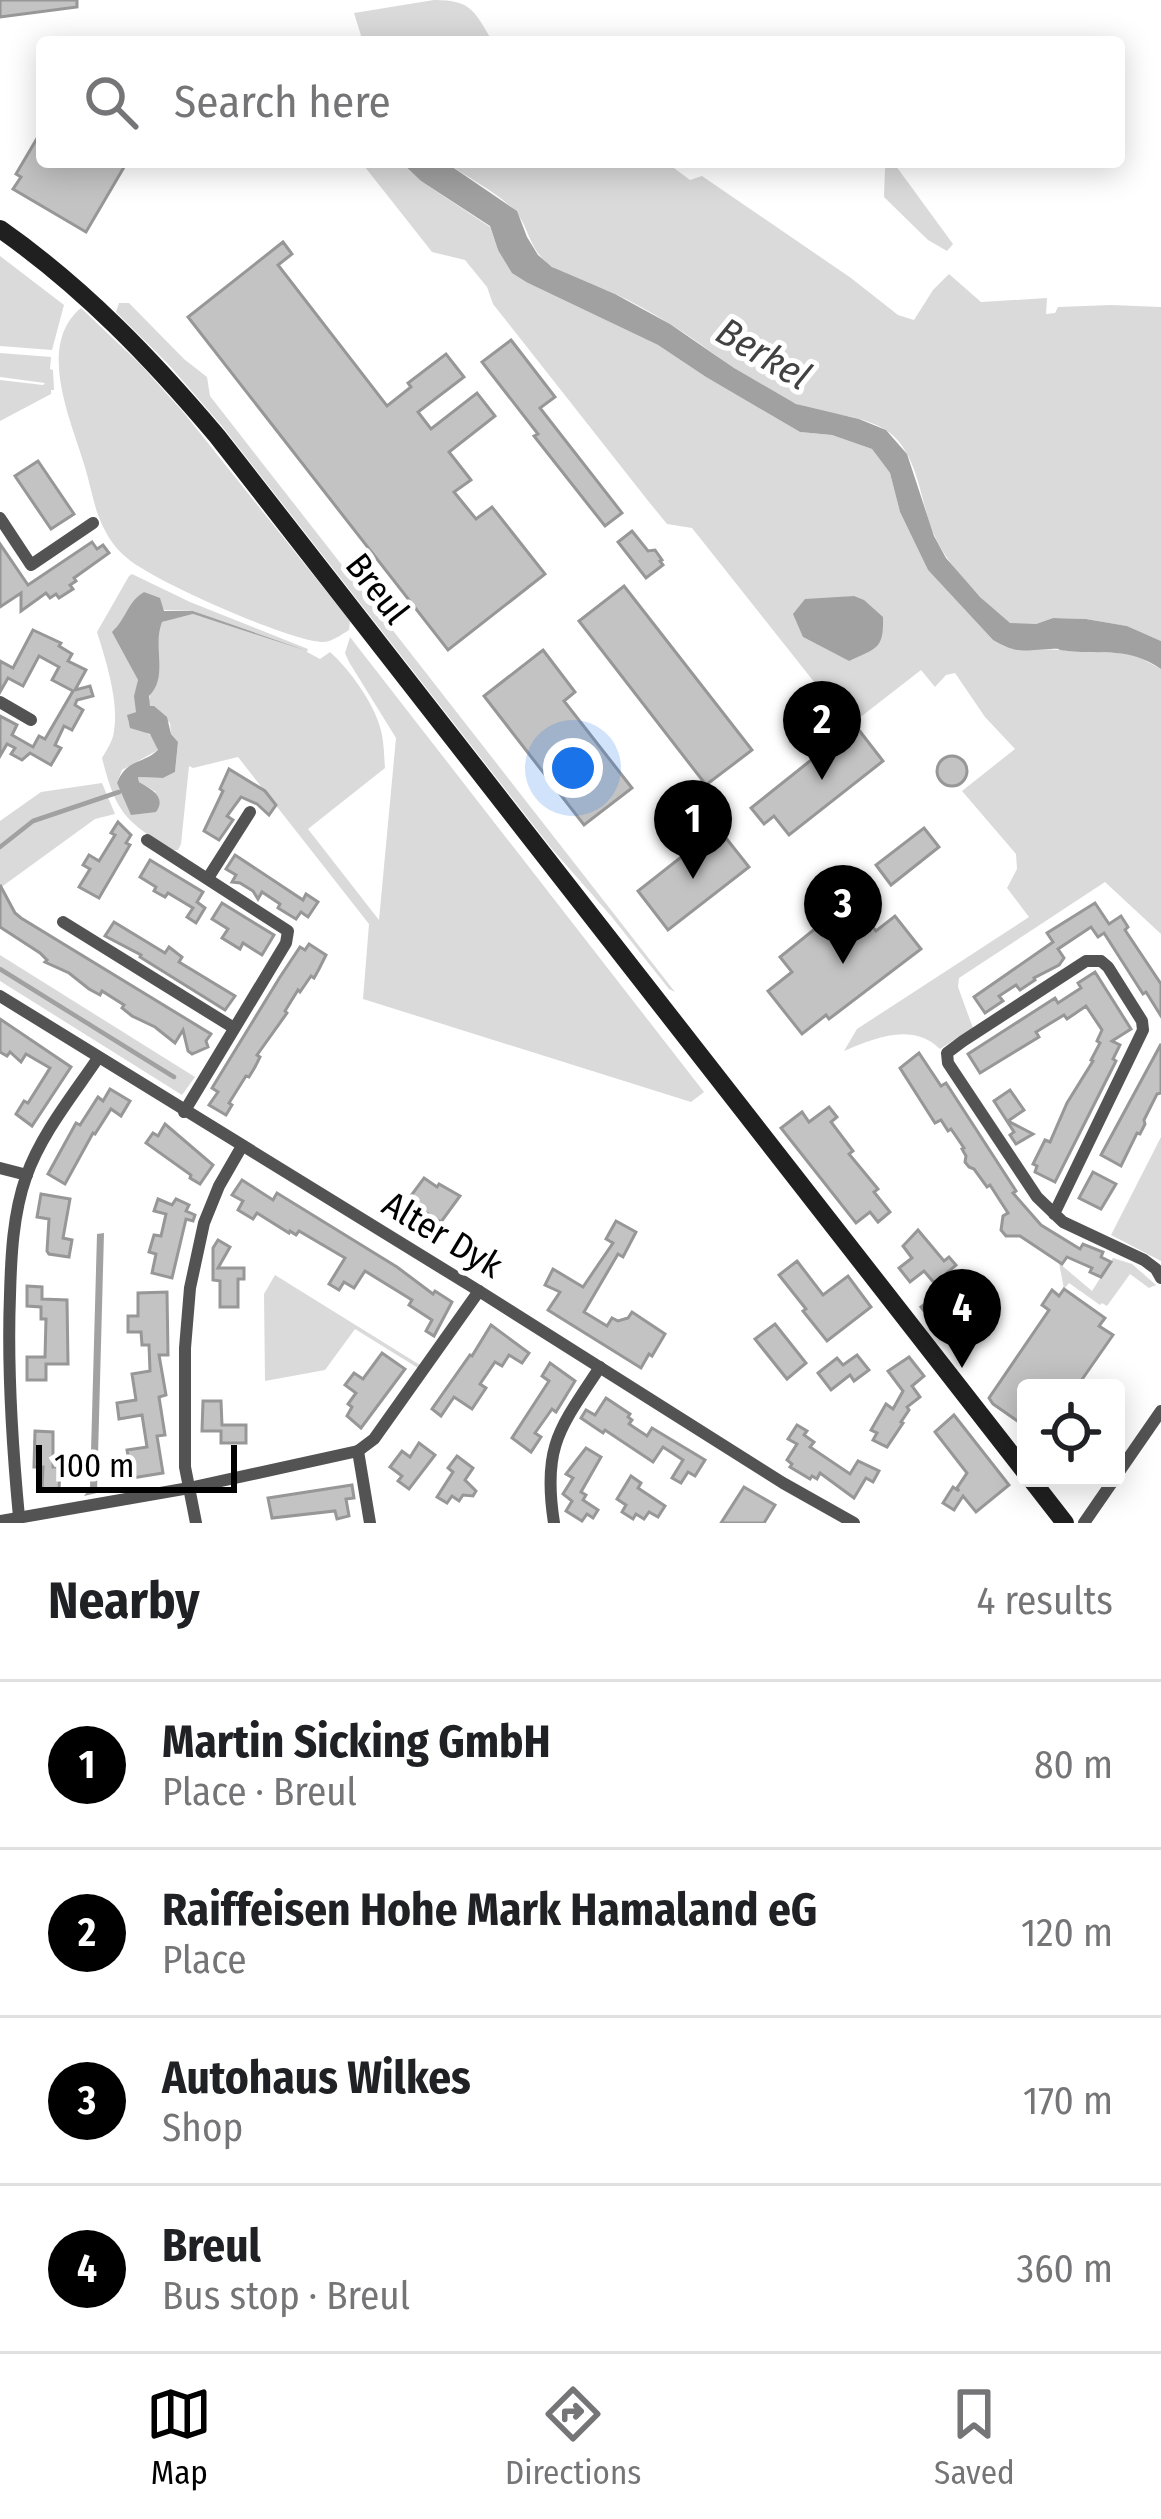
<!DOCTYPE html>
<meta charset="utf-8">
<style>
:root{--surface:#fff;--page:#f2f2f2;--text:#202124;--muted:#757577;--line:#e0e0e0;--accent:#000}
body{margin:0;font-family:"Fira Sans Condensed",sans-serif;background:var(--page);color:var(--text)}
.controls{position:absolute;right:36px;bottom:36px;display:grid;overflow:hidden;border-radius:12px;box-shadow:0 6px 30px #0003}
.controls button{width:108px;height:108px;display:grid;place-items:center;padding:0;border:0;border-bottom:3px solid var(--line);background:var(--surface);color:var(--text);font:60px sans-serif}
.scale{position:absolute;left:36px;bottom:30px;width:201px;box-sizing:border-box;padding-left:12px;border:6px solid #000;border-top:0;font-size:33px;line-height:42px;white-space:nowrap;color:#000;-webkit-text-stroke:9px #fff;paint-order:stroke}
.you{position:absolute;left:573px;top:768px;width:42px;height:42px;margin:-30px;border:9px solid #fff;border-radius:50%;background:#1a73e8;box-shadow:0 0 0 18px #1a73e833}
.badge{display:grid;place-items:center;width:78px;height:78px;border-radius:50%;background:var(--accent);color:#fff;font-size:39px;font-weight:700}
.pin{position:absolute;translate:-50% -99px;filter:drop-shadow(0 3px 6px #0008)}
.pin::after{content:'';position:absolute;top:63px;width:42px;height:36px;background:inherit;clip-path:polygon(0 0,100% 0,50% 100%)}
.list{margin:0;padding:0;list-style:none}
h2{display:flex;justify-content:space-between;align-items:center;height:156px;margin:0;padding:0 48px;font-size:51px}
h2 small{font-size:39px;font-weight:400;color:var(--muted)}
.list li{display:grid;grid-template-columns:78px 1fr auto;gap:36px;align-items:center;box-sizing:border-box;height:168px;padding:0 48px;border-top:3px solid var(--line)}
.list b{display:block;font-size:45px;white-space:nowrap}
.list p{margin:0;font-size:39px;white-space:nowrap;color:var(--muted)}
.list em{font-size:39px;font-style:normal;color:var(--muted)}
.icon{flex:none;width:66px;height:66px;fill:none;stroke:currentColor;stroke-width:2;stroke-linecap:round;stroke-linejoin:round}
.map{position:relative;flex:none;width:1161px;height:1523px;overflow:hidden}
.search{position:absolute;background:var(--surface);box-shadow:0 6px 30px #0003;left:36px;right:36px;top:36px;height:132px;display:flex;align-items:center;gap:30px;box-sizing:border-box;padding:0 42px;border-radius:12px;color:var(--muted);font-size:45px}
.sheet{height:828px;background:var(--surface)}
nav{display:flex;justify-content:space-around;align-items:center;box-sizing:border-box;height:168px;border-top:3px solid var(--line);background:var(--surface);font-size:33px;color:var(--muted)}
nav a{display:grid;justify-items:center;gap:6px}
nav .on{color:var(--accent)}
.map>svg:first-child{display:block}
.green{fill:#dadada;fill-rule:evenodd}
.water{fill:#a1a1a1}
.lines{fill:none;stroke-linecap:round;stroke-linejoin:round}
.stream{stroke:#a1a1a1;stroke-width:4.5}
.building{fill:#c3c3c3;stroke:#979797;stroke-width:3}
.street{stroke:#535353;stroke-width:12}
.secondary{stroke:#202020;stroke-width:18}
.labels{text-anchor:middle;stroke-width:10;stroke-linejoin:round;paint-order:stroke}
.street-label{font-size:36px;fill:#000;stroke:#fff}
.water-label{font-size:39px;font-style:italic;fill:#424242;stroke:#fff}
</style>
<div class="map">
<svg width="1161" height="1523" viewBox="0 0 1161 1523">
<rect width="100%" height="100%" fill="#fff"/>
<g class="green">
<path d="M434 0C472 0 474 11 493 42H363L354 13Z"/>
<path d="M361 162H401L421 181 490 227 498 250 528 283 658 345 706 377 800 432 832 435 872 449 890 473 900 512 928 570 993 640 1042 649 1133 654 1161 669V934L1105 882 959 978 958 987 973 1028 940 1049C912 1022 875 1038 844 1051L857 1029 1029 917 1007 888 1017 869 1016 854 962 791 1015 749 985 717 955 673 946 675 935 687 921 670 849 726 692 528 667 524 649 502 493 304 487 287 465 260 432 252ZM854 596 849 661 803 637 837 598Z"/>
<path d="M445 162H666L690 180 702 176 851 278 898 315 914 320 933 290 949 274 981 302 1047 298 1046 314 1055 313 1058 307 1111 305 1161 307V641L1127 626 1086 619 1053 618 1036 624H1010C982 600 954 574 937 541 920 508 921 458 890 433 862 412 825 417 794 403 749 384 711 349 670 324 652 313 633 302 613 293 594 285 572 280 554 268 527 251 530 225 513 209 495 191 467 177 445 162Z"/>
<polygon points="888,162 893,162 953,244 947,251 928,240 884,197 885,169"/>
<polygon points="0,256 64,305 52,350 0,346"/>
<polygon points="119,303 129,303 184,359 207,377 210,396 675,992 669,989 611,916 552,849 221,425 169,365 116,312"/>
<path d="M81 308 140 364 184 413 350 621 349 630C341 635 333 641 324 642 293 643 151 580 127 558 112 546 103 529 97 512 92 496 89 480 84 464 71 420 36 345 81 308Z"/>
<polygon points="0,353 51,357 50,369 53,370 54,390 51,390 51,394 0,421 0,380 43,385 45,383 0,377"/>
<path d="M132 574 190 602 308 649 307 652 320 659 330 652C350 670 373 702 380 727 384 740 384 755 385 768L308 829 379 920 396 738 349 662 345 653 350 637 704 1092 691 1102 363 999 369 924 238 757 193 768 189 766 181 844 178 850H172C125 821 116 813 102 758 107 749 113 741 114 731 119 701 106 661 97 632L129 576ZM144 592 160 602 164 610 193 611 230 625 193 614 162 622 158 628 149 702 150 707 170 723 171 734 178 742 175 772 163 778 138 777 139 782 156 792 132 815 117 783 122 770 158 750 152 736 128 722V715L136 712 138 680 113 632C126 619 128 602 144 592Z"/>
<polygon points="102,783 115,814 95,819 0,888 0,821 41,792"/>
<polygon points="0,955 195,1077 182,1095 0,981"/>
<polygon points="1161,1137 1161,1261 1111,1235"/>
<polygon points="1113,1258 1132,1264 1156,1285 1149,1288 1130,1274 1107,1306 1102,1303 1100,1305 1069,1283 1064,1289 1059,1263 1092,1291"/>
<polygon points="275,1275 420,1365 418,1368 355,1329 325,1370 265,1381 264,1294"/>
</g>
<g class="water">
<path d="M401 162H445L517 211 527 237 538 255 552 267 615 294 670 324 734 368 796 404 859 419 886 430 907 454 934 536 946 558 980 597 1010 623 1036 624 1053 618 1086 619 1127 626 1161 641V669C1127 646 1105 655 1068 651 1054 650 1063 648 1049 649 1022 650 1020 655 993 640L928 570 900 512 890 473 872 449 832 435 800 432 706 377 658 345 528 283 512 273 498 250 490 226 421 181Z"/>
<path d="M144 592 160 598 164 611H193L307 651 193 614 162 622C152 647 169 676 149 696L150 706H154L167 717 171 734 178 742 175 772 163 778 138 777 139 782C151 789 167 797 156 812L131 815 117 783C127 758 142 765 158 750L150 734 130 728 127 715 136 712 134 696 138 680 112 632C127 618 127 602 144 592Z"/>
<path d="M854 596 864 600 883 617C884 650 876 648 849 661L803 637 793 614 805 599Z"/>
<polygon points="104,1233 97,1493 84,1496 90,1488 97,1234"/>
</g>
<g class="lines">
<g class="stream">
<polyline points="0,847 33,821 119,792"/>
<polyline points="0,969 174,1077"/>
</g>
</g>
<g class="building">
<polygon points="0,0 77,0 77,7 0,17"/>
<polygon points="42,130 42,162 127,162 86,232 13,189 21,177 16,174"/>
<polygon points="283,242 292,254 278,265 387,406 411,387 408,383 446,354 464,377 418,412 431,429 477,393 495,416 449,452 471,480 454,492 476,519 492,507 545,574 448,650 188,317"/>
<polygon points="511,340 555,397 540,408 622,513 605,526 534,436 538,434 482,362"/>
<polygon points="38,461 74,514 51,529 15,476"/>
<polygon points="632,531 648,551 655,550 662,560 660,561 663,565 646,578 618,542"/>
<polygon points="92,542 97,549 103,545 109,553 74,578 76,581 70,585 73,589 59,598 56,594 50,598 46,593 21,611 21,593 0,607 0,544 28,585"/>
<polygon points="624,586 752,750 706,785 579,621"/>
<polygon points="33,630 61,643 59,646 72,654 68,661 86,670 75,690 90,686 93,696 77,700 75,705 83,710 72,730 64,726 55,745 61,748 51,765 30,753 22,760 11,754 15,748 7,744 0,756 0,716 17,725 12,735 33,747 39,736 45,739 73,691 52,680 59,667 39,656 23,686 8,678 0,692 0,661 13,668"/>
<polygon points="543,650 575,692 564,701 632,788 584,825 484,696"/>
<polygon points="855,725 883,761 789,835 774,816 764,824 751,808"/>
<circle cx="952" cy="771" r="15"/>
<polygon points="229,769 265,791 276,805 269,815 257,804 241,797 227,816 233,820 219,840 204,831 223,791 220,789"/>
<polygon points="118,822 131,835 126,843 130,845 99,898 79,887 90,869 83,865 89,855 99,861 115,835 111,833"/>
<polygon points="718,828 749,867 668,930 638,891"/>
<polygon points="924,828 939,847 891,885 876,865"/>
<polygon points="235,855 303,900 306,894 318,902 308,917 301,912 296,919 278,908 280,904 262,892 258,899 253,891 240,883 232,882 236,875 226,869"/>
<polygon points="150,860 203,892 197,902 205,908 196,923 187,917 193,908 168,893 165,897 154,891 156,887 140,877"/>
<polygon points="0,885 15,913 21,918 211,1034 206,1041 208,1047 192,1054 188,1051 183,1030 175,1043 155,1027 132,1016 122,1008 124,1005 102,991 100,995 89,989 69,973 45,962 47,960 40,953 0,927"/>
<polygon points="222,903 274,935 262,955 243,943 240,949 222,938 228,929 212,919"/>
<polygon points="1095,903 1109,924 1121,916 1128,927 1125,930 1161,984 1161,1016 1146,992 1143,994 1104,933 1098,937 1091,927 1058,949 1064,958 1059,965 1034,978 1035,980 1020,990 1016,985 999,996 1003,1001 985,1013 974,997 1053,942 1047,933"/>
<polygon points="842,907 855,921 863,915 876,931 895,916 921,949 829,1019 826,1015 802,1034 768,991 792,972 780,957"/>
<polygon points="114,922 165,953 169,947 182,957 179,962 235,996 225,1010 140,957 141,955 105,936"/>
<polygon points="309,944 326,955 319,969 314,978 311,976 300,992 298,990 285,1011 287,1013 257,1055 260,1057 255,1067 249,1077 246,1076 229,1103 232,1105 226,1115 209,1105 218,1092 212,1088 280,977 300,947 305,950"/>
<polygon points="1095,972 1131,1029 1112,1041 1120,1045 1113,1059 1116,1061 1055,1182 1035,1172 1037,1166 1033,1164 1045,1140 1050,1142 1067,1103 1093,1061 1091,1060 1100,1043 1097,1041 1102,1030 1086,1006 1067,1019 1064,1015 1036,1032 1039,1037 980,1073 968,1054 1055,998 1058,1003 1081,988 1078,983"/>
<polygon points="0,1019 71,1067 32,1126 16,1114 24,1101 28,1103 50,1068 26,1054 21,1062 10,1052 7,1056 0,1052"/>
<polygon points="1161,1044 1161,1093 1157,1094 1144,1120 1145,1124 1140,1134 1137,1133 1121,1166 1101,1155"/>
<polygon points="919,1053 941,1086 946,1083 1016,1191 1013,1193 1041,1225 1080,1249 1083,1244 1103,1252 1101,1257 1111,1262 1101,1277 1090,1272 1092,1268 1067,1257 1062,1264 1020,1236 1006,1236 1001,1230 1003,1216 1008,1213 990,1185 987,1187 974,1169 969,1167 965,1162 966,1156 962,1149 964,1148 951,1129 948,1131 941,1120 935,1123 900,1068"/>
<polygon points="110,1089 130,1101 121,1116 111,1109 95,1134 93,1133 65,1184 48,1174 76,1123 80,1125 98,1097 103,1101"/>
<polygon points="1010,1090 1024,1110 1008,1121 1033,1134 1016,1144 1010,1135 1014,1132 994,1101"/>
<polygon points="829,1107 837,1117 831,1122 853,1151 849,1154 878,1189 874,1192 890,1212 878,1222 870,1212 856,1223 781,1128 802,1112 809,1122"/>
<polygon points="165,1124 213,1165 200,1184 190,1178 191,1175 146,1143 153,1133 158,1136"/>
<polygon points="1093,1172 1116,1184 1101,1209 1079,1198"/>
<polygon points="424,1178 437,1187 439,1184 460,1196 441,1222 407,1201"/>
<polygon points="242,1180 273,1200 277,1193 397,1267 433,1294 435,1291 452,1302 434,1336 426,1331 432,1320 409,1305 412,1300 365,1271 354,1288 344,1282 339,1290 329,1284 345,1258 299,1231 296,1235 290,1231 289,1233 257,1213 253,1219 238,1210 243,1201 232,1195"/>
<polygon points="41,1194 70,1199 63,1238 72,1240 69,1257 49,1254 47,1251 49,1219 37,1217"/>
<polygon points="158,1199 172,1205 176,1199 189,1205 186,1211 195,1215 193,1221 186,1219 172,1278 152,1273 156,1254 149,1252 154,1235 161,1236 166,1214 154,1211"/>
<polygon points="616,1221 636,1232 623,1257 618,1254 584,1312 607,1326 612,1318 618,1321 628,1318 632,1312 665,1334 652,1356 649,1354 641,1368 548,1310 560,1292 545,1285 553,1269 583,1287 613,1243 606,1239"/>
<polygon points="918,1230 944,1261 949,1257 956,1265 947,1273 957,1285 948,1292 956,1302 945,1310 968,1339 954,1350 921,1307 941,1291 924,1271 910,1282 899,1268 912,1258 903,1246"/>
<polygon points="218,1240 230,1247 218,1268 244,1268 244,1279 238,1279 238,1307 220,1307 220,1281 213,1280 213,1248"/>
<polygon points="797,1261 823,1295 848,1276 871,1307 827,1341 803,1311 806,1309 779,1275"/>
<polygon points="27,1286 42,1287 42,1299 67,1300 68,1364 46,1364 46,1380 27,1380 27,1357 45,1357 46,1319 41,1319 41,1307 27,1306"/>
<polygon points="1064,1289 1105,1318 1099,1326 1113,1335 1076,1388 1026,1388 1026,1427 993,1404 989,1398 1049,1310 1042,1305 1052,1290 1059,1296"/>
<polygon points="167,1292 168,1355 159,1355 166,1395 159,1397 165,1435 157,1436 163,1473 132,1478 127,1450 147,1447 142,1415 119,1419 117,1403 136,1400 132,1374 150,1371 149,1345 142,1345 141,1332 128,1332 128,1316 138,1316 138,1293"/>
<polygon points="775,1324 806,1363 787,1379 755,1339"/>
<polygon points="491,1325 529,1353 522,1363 509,1355 502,1366 495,1362 480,1384 486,1388 472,1409 454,1397 441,1416 432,1409 470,1355 472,1356"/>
<polygon points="382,1353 405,1369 361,1428 347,1416 352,1407 348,1404 356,1393 345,1385 354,1373 363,1379"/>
<polygon points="857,1355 869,1370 854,1381 850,1375 831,1390 818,1373 837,1358 843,1365"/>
<polygon points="909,1357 924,1376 912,1386 920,1397 907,1407 909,1410 901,1422 903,1423 887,1447 873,1440 877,1433 871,1430 886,1404 893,1409 903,1391 888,1371"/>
<polygon points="550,1363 575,1381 556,1412 552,1409 535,1433 541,1437 531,1452 512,1438 549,1381 542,1376"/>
<polygon points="606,1398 630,1414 628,1417 632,1420 629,1424 647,1436 652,1428 705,1460 695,1476 688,1472 681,1483 672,1478 683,1460 663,1447 653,1462 605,1430 603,1433 581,1418 586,1410 595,1415"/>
<polygon points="203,1401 221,1401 222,1425 246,1425 246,1443 221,1443 221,1431 202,1431"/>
<polygon points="954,1415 1009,1485 976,1512 963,1496 954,1510 943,1503 953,1487 959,1491 957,1488 967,1473 935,1432"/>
<polygon points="797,1425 807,1431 804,1435 814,1442 810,1447 850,1474 858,1461 879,1471 873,1482 866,1478 854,1498 820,1473 817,1479 812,1476 810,1479 790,1467 792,1464 787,1460 797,1444 788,1439"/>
<polygon points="35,1431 53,1432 53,1467 60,1467 59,1490 42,1489 43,1467 34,1467"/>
<polygon points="419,1443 435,1455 409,1489 398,1481 402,1476 390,1467 402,1451 410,1457"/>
<polygon points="586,1448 601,1457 581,1492 586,1495 583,1500 598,1510 593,1518 587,1514 582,1521 566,1511 572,1501 563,1494 573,1478 566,1474"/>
<polygon points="457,1456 473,1468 465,1480 476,1491 473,1496 463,1495 459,1501 452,1496 447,1503 437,1497 453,1472 448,1468"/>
<polygon points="631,1476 641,1483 638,1488 665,1506 658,1517 649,1512 644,1519 636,1514 633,1519 622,1512 626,1505 617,1499"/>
<polygon points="352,1485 354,1498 346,1499 349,1516 337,1519 335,1511 272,1518 268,1498"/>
<polygon points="744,1487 775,1505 764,1523 721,1523"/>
</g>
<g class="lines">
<g class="street">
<polyline points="0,518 31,565 93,523"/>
<polyline points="0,702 31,720"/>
<polyline points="147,840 288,931 286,943 184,1112"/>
<polyline points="208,878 250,812"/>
<polyline points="63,922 234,1028"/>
<polyline points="0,996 479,1291 783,1483 854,1523"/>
<polyline points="0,1168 27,1175"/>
<polyline points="1054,1214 1143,1030 1142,1021 1108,967 1101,961 1086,961 963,1041 947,1053 948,1063 1037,1197 1063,1222 1144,1260 1156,1269 1161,1278"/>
<polyline points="358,1451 370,1523"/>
<polyline points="1116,1476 1161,1411"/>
<path d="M19 1517C12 1443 7 1370 10 1295 11 1256 13 1214 26 1177 41 1134 73 1095 98 1058"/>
<polyline points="0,1521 189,1488 358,1451 374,1439 479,1291"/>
<polyline points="196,1523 185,1467 185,1348 190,1288 204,1223 219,1186 242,1146"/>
<path d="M554 1523C542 1446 560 1428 600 1367"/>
<polyline points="1084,1523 1115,1478"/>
</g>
<g class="secondary">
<path d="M0 229C83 287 152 359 217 436L1026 1473"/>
<polyline points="1030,1478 1065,1523"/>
</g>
</g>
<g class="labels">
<g class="street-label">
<text transform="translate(378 588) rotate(52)" y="13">Breul</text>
<text transform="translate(443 1234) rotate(31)" y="13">Alter Dyk</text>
</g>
<g class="water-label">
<text transform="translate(764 353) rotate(31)" y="14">Berkel</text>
</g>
</g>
</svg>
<div class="controls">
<button><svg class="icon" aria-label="locate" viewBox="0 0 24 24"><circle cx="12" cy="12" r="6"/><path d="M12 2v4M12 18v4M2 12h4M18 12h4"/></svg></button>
</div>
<div class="scale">100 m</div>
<div class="you"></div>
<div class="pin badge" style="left:693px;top:879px">1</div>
<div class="pin badge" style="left:822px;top:780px">2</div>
<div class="pin badge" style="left:843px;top:964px">3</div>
<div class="pin badge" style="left:962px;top:1368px">4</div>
<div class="search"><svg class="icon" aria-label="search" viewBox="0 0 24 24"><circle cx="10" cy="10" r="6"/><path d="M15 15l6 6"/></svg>Search here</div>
</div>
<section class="sheet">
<h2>Nearby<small>4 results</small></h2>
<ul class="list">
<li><span class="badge">1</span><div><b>Martin Sicking GmbH</b><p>Place · Breul</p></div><em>80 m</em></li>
<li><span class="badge">2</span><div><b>Raiffeisen Hohe Mark Hamaland eG</b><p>Place</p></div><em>120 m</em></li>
<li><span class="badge">3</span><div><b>Autohaus Wilkes</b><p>Shop</p></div><em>170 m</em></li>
<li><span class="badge">4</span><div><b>Breul</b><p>Bus stop · Breul</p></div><em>360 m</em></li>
</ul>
</section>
<nav>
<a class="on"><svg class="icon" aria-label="map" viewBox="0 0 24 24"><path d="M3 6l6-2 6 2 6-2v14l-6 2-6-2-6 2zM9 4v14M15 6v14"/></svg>Map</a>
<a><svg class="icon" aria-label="directions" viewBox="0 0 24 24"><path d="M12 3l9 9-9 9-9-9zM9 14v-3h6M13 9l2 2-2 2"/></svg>Directions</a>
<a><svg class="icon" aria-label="saved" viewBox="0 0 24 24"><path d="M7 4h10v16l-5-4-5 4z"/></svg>Saved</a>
</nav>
